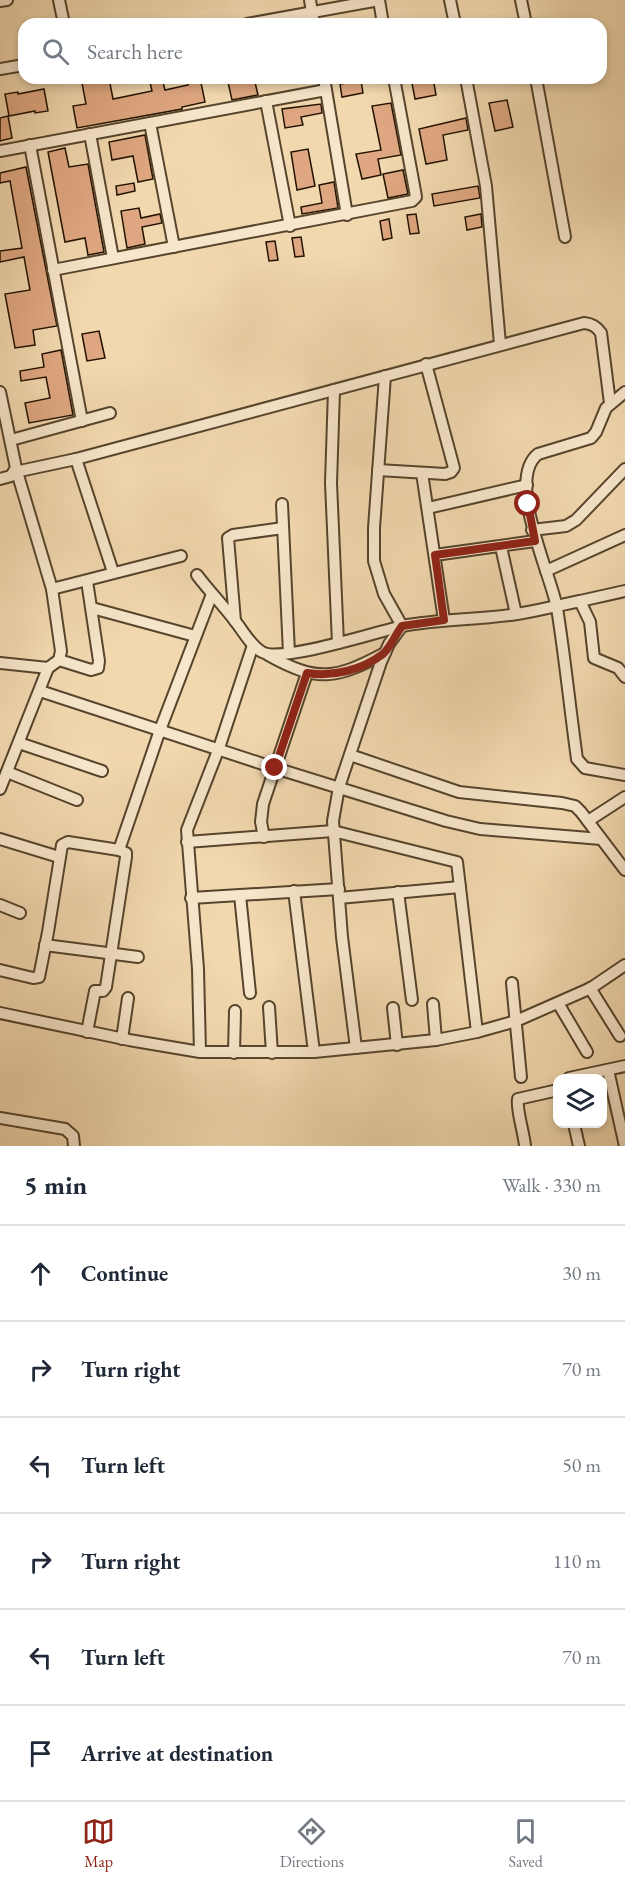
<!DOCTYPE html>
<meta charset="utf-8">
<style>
:root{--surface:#fff;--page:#f6f6f7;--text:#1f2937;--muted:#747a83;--line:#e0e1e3;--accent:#8f2418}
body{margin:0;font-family:"EB Garamond",serif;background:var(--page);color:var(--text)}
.controls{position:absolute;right:18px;bottom:18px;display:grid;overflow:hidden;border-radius:12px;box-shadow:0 3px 9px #0003}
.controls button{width:54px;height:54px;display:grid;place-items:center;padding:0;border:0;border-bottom:2px solid var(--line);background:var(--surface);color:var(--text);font:30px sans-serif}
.stop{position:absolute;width:18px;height:18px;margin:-14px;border:4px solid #8f2418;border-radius:50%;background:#fff}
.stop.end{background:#8f2418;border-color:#fff;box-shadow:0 2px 6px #0008}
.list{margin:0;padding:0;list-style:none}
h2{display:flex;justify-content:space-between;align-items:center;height:78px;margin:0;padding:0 24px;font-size:26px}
h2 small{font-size:20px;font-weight:400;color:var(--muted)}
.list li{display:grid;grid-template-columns:39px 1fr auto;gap:18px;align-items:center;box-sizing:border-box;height:96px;padding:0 24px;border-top:2px solid var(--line)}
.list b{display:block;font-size:22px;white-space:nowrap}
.list em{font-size:20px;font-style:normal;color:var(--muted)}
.icon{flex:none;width:33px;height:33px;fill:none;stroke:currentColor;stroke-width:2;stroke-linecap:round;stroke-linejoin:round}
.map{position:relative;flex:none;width:625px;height:1146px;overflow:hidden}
.search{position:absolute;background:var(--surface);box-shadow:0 3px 9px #0003;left:18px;right:18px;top:18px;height:66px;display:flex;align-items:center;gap:15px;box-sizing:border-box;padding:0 21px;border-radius:18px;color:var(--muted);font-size:22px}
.sheet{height:654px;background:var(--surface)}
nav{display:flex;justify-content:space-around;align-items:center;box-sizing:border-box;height:84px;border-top:2px solid var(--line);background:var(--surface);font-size:16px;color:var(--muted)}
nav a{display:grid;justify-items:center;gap:3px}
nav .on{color:var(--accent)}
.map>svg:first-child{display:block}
.building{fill:#dfa781;stroke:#221300;stroke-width:1.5}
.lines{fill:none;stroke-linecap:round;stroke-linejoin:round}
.street-casing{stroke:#56442c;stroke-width:14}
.street{stroke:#f7e6cb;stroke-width:10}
.route{stroke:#8f2418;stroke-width:8}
</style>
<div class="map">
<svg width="625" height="1146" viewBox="0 0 625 1146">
<rect width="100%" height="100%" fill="#f2d8af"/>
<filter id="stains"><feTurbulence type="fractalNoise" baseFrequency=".00333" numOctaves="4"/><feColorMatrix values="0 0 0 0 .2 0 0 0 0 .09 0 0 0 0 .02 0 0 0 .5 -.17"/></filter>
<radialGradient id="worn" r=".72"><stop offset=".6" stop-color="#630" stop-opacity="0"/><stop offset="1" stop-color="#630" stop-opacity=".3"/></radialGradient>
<g class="building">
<polygon points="81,78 109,78 113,99 152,91 149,78 162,78 165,90 188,85 187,78 200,78 205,102 182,107 182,109 77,128 73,106 86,104"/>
<polygon points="227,78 254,78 258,95 232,100"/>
<polygon points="411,78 433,78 436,95 415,99"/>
<polygon points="361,81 363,93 342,97 340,84"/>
<polygon points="44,89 48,111 35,113 35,111 9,116 5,94 18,92 18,94"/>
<polygon points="507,100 513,127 495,131 489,103"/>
<polygon points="391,103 401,155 378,159 381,175 362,179 356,154 381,150 372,106"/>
<polygon points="321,104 322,113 301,117 303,125 285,128 282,109"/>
<polygon points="8,116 12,138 0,141 0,118"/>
<polygon points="466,118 468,130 443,135 447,160 426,164 419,129"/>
<polygon points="145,135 153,179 138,182 133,156 112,160 109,142"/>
<polygon points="65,148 69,167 88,164 104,252 88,255 85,238 65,242 48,152"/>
<polygon points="308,149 315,186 297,190 291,152"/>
<polygon points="26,167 57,326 33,330 35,345 15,348 5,294 30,290 24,257 0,262 0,251 22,248 10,181 0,183 0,173"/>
<polygon points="403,170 408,194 388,198 383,174"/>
<polygon points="334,182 338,208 302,214 301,207 322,203 319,185"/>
<polygon points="134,183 135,191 117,195 116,186"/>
<polygon points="478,186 480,198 434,206 432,194"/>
<polygon points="139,208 141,218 160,214 162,223 142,227 145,244 127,248 121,211"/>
<polygon points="416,214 419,233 410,234 407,215"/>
<polygon points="481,214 482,227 467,230 465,217"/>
<polygon points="389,219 392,238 383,240 380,221"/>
<polygon points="301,237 304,256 295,257 292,238"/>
<polygon points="275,241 278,260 269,261 266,242"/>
<polygon points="99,331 105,358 87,361 82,334"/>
<polygon points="61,350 73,415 29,423 25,403 50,398 46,377 21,381 20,371 44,367 42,354"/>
</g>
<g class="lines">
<g class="street-casing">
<g id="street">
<polyline points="59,0 64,24"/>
<polyline points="310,0 314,24"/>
<polyline points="379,0 383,24"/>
<polyline points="450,0 455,24"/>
<polyline points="521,0 526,24"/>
<polyline points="0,1 7,0"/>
<polyline points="247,24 379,0"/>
<polyline points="0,69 24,65"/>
<polyline points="324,78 347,215"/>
<polyline points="466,78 486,186 500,344"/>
<polyline points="536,78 565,237"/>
<polyline points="266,101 290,226"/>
<polyline points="150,123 174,247"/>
<polyline points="90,134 113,258"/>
<polyline points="30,145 82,421"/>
<polyline points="0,151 326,90"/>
<polyline points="53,270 412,201 416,197 415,191 394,78"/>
<polyline points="334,390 331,483 338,643"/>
<polyline points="0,392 16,468 11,476 0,479"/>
<path d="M625 392 606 408 596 432 591 438 538 454C505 480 551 574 557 608 565 658 570 709 577 759L585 768 625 775"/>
<polyline points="11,440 110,413"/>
<polyline points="76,459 113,572"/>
<polyline points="378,470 445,474 451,472 454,468 426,364"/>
<path d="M15 472 76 459 584 323C592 324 596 326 601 333L610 403"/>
<polyline points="422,473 444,620"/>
<polyline points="282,504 289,653"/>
<polyline points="428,508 527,485"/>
<polyline points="532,530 566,526 576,520 625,469"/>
<polyline points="501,547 516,614"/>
<polyline points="435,555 535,541"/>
<polyline points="546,571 625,535"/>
<path d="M197 575C209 591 223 605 235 621 244 632 250 645 262 652 281 663 377 632 402 626L384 594 374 561V528L385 376"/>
<polyline points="52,589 181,556"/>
<polyline points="580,601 625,591"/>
<polyline points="92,608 195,636"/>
<polyline points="235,621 228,538 233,535 283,528"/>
<path d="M268 655C318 683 336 679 385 653"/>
<polyline points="59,660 91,670 98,668 99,661 87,581"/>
<polyline points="0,663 48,668 59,660 61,651 52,589 17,472"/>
<polyline points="40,691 275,768 446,821 480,829 601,839"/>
<polyline points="19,743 102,771"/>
<polyline points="350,755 459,792 562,803 575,806 581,812 625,870"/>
<polyline points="7,772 77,800"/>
<polyline points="0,789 48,668"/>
<polyline points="588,821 625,797"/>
<polyline points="264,837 261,822 263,804 307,673"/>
<polyline points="0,839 59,857"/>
<polyline points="187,842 333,831 457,862 477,1032"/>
<polyline points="294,891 314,1052"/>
<polyline points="398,892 412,1000"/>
<polyline points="240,895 250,993"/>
<polyline points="191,898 339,889"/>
<polyline points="339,898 460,887"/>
<polyline points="0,905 20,913"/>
<polyline points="45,945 138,957"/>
<polyline points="0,970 33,978 39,977 48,932 62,845 68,842 119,850 160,730 212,594"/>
<polyline points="512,983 521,1077"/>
<polyline points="590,988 620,1036"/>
<polyline points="558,1003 587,1052"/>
<polyline points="433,1004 436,1040"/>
<polyline points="269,1007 272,1053"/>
<polyline points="393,1008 397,1045"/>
<polyline points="0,1013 129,1040 200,1052 314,1052 436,1040 477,1032 516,1021 591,988 625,965"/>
<polyline points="87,1032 95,991 103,991 106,987 126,857 126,853 119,850"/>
<polyline points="122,1039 128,998"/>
<path d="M356 1048 342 937 333 821 339 787 381 662 389 644 402 626C440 619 479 620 517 614 538 611 559 605 580 601L590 622 594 658 618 668 625 677"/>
<polyline points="200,1052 198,969 187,830 219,748 253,645"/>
<polyline points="234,1053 235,1011"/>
<polyline points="608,1070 625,1146"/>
<polyline points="569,1078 625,1066"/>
<polyline points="0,1118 65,1129 73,1136 74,1146"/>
<polyline points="574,1124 579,1146"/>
<path d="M525 1146C524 1133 516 1109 518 1099L558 1090"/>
</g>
</g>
<use href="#street" class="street"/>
</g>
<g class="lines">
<path class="route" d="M275 768 307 673C333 677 362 670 383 654 390 648 396 634 402 626L444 620 435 555 535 541 528 504"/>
</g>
<rect width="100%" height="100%" filter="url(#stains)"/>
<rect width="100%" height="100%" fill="url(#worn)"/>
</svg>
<div class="controls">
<button><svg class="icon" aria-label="layers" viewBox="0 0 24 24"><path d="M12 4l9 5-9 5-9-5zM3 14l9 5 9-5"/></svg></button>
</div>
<div class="stop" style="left:528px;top:504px"></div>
<div class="stop end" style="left:275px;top:768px"></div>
<div class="search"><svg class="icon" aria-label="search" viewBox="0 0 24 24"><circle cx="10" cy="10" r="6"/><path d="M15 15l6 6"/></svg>Search here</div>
</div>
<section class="sheet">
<h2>5 min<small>Walk · 330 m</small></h2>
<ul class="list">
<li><svg class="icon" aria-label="ahead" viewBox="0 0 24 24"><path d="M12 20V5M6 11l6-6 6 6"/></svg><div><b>Continue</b></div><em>30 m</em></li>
<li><svg class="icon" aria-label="right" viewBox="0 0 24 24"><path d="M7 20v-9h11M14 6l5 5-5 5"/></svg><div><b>Turn right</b></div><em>70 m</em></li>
<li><svg class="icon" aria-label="left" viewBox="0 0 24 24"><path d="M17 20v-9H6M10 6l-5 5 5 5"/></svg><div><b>Turn left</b></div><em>50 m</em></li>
<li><svg class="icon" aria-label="right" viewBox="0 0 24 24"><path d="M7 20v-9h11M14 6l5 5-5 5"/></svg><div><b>Turn right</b></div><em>110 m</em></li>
<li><svg class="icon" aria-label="left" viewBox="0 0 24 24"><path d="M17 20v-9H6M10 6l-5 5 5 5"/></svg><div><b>Turn left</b></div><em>70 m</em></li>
<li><svg class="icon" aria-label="arrive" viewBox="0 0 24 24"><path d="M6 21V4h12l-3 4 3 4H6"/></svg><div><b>Arrive at destination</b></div></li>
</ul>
</section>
<nav>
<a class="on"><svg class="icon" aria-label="map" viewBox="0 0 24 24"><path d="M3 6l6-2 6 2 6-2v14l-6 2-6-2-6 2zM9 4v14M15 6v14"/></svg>Map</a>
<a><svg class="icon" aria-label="directions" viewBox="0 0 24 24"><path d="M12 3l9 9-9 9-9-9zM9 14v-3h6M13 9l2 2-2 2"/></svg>Directions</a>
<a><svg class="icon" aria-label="saved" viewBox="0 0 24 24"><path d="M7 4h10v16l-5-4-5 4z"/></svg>Saved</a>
</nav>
